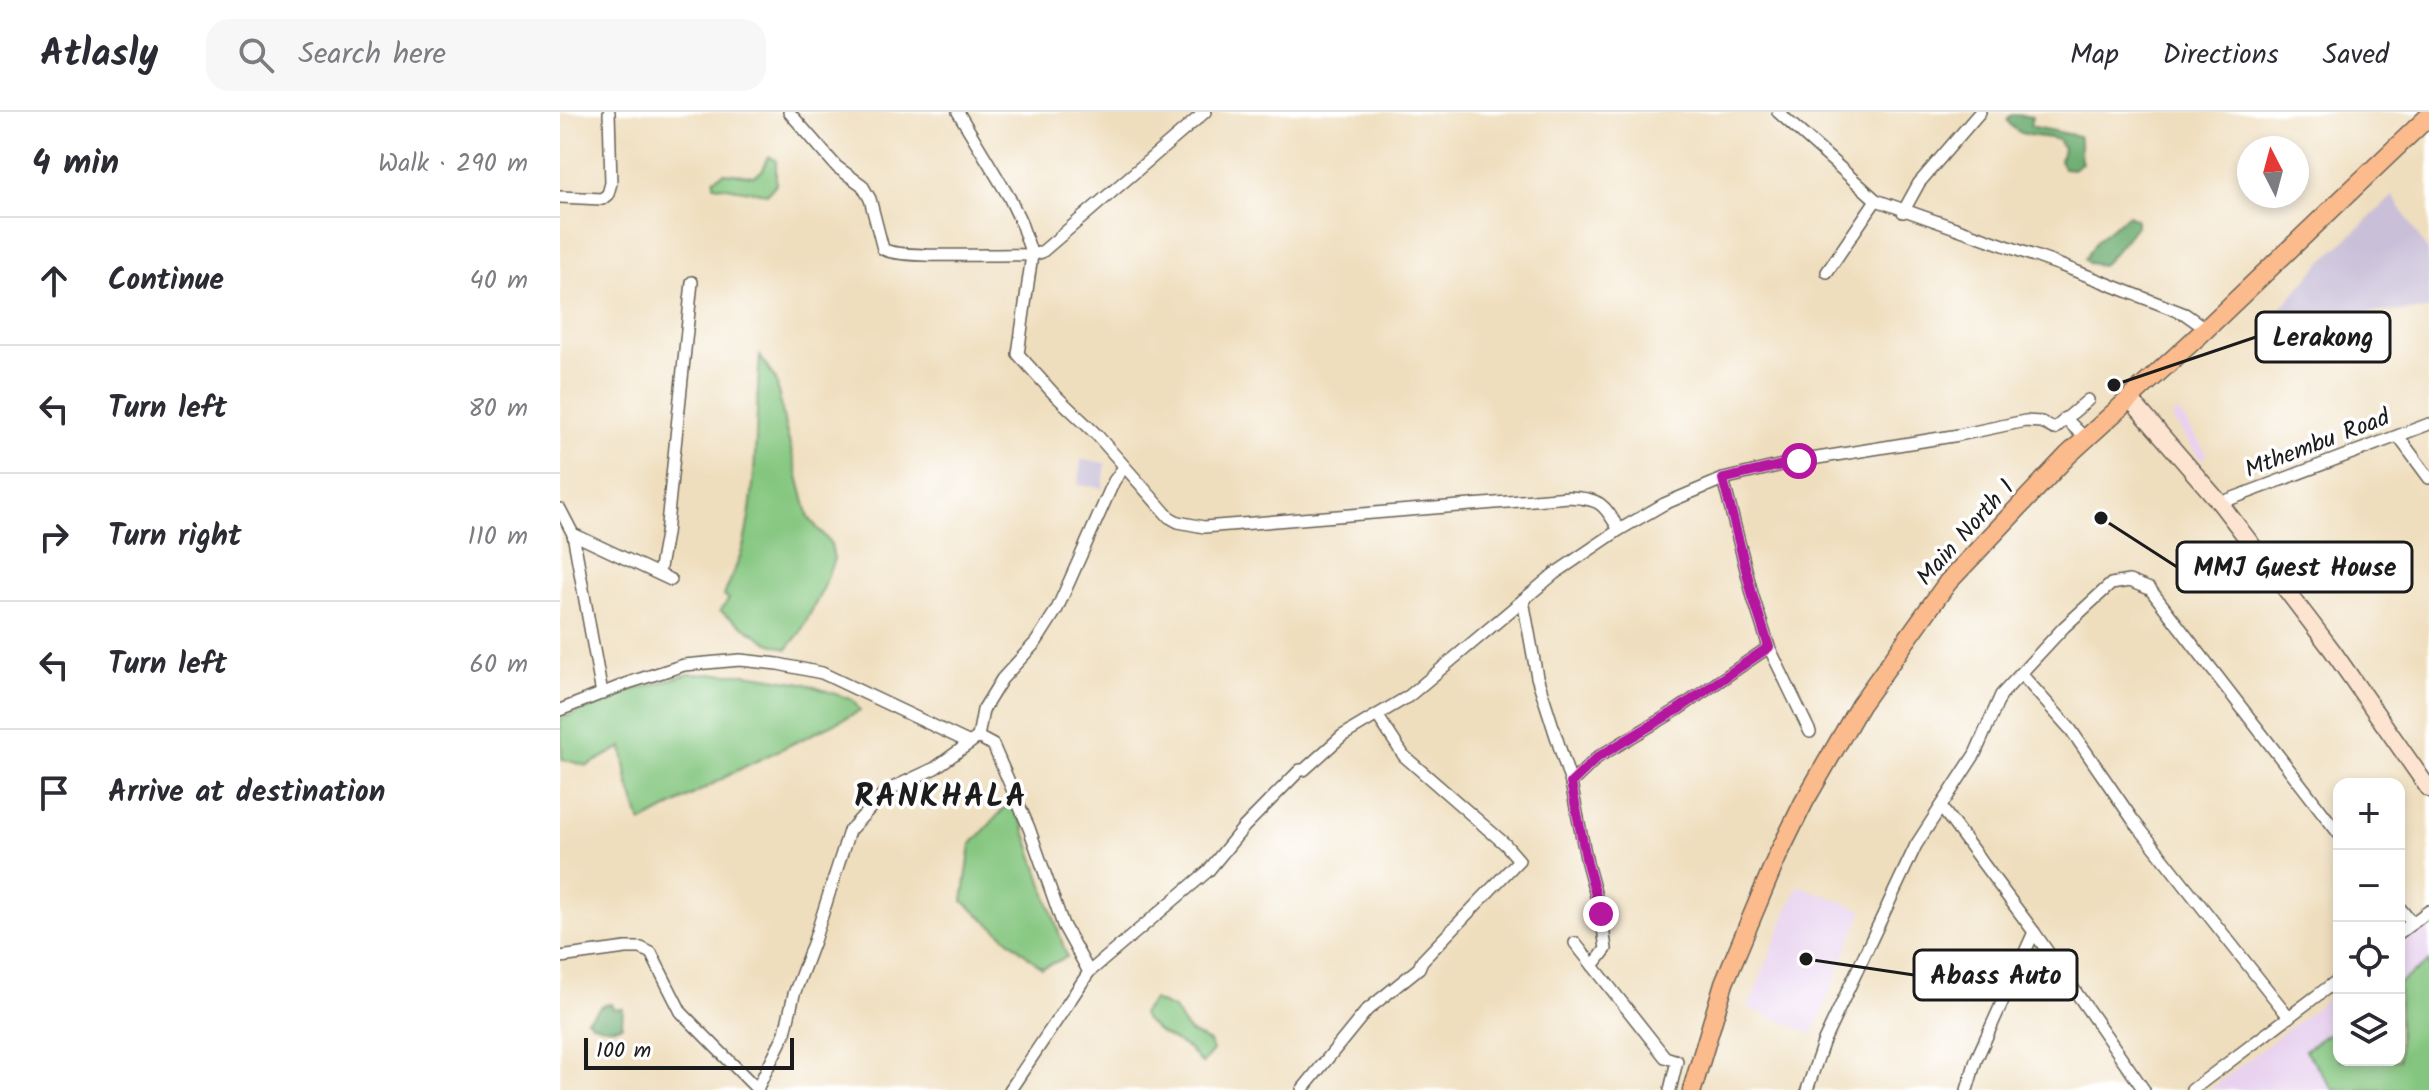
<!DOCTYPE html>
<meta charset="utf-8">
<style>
:root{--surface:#fff;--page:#f7f7f7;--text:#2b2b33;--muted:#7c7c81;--line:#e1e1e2}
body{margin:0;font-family:Kalam,sans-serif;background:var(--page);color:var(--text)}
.controls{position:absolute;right:24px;bottom:24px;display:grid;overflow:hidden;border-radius:16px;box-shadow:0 4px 12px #0003}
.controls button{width:72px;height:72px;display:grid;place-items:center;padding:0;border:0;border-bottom:2px solid var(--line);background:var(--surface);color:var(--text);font:40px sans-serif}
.compass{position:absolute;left:1677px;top:24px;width:72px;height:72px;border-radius:50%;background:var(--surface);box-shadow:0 4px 12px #0003;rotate:354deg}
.scale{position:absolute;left:24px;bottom:20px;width:210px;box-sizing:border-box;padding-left:8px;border:4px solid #1c1c1c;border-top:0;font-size:22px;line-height:28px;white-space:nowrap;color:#1c1c1c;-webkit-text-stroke:6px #fff;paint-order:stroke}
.stop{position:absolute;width:24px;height:24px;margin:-18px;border:6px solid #b5179e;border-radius:50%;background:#fff}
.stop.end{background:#b5179e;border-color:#fff;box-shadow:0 2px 8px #0008}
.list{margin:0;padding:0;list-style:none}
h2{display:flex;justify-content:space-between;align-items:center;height:104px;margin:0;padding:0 32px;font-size:34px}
h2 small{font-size:26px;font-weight:400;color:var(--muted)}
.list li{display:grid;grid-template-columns:52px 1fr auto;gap:24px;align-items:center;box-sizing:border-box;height:128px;padding:0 32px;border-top:2px solid var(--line)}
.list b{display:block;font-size:30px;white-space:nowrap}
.list em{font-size:26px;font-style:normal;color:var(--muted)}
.icon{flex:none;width:44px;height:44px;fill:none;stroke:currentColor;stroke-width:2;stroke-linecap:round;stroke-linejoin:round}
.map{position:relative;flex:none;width:1869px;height:978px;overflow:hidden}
header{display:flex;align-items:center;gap:48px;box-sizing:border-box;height:112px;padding:0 40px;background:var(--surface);border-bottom:2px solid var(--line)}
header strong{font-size:38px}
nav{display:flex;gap:44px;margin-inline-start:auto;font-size:28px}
.search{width:560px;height:72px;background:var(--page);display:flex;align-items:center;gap:20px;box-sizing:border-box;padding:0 28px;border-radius:24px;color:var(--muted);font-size:30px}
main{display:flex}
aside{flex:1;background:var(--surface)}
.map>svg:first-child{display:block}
.built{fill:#e8d2ef}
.industrial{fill:#c9bfd8}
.green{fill:#84c67f;stroke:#50714e;stroke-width:2}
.forest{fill:#6bab6e;stroke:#446445;stroke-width:2}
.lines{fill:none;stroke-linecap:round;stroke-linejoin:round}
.street-casing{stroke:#666054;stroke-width:14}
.secondary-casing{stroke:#666054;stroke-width:19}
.primary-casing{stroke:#666054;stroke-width:21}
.street{stroke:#fff;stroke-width:11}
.secondary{stroke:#fde4d1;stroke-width:16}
.primary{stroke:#fbbb8c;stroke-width:18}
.route{stroke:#b5179e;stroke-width:10}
.labels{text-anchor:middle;stroke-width:7;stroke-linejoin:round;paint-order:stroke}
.street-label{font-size:24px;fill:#1c1c1c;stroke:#fff}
.district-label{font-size:32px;font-weight:bold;letter-spacing:2px;fill:#1c1c1c;stroke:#fff}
.leader{fill:none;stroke:#1c1c1c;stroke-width:3}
.callout-dot{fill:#1c1c1c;stroke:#fff;stroke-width:3}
.callout{fill:#fff;stroke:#1c1c1c;stroke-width:3}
.callout-label{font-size:26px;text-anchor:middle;font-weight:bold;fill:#1c1c1c}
</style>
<header>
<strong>Atlasly</strong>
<div class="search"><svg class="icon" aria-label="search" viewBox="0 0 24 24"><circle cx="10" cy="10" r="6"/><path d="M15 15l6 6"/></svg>Search here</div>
<nav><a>Map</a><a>Directions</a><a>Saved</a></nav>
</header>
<main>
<aside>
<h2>4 min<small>Walk · 290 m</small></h2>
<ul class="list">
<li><svg class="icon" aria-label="ahead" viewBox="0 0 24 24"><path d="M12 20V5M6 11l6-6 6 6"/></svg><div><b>Continue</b></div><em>40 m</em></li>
<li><svg class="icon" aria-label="left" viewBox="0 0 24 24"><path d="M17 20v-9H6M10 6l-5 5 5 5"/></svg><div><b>Turn left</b></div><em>80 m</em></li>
<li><svg class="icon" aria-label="right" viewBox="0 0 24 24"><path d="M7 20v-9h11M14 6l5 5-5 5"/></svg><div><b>Turn right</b></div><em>110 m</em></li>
<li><svg class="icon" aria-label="left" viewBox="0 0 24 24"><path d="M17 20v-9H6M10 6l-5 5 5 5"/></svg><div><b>Turn left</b></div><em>60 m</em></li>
<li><svg class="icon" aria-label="arrive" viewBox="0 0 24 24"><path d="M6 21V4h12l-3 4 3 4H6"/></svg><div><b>Arrive at destination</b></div></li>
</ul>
</aside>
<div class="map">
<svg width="1869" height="978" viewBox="0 0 1869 978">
<rect width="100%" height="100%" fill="#fff"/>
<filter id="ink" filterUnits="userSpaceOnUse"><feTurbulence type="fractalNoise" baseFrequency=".0125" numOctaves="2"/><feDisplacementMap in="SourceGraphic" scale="16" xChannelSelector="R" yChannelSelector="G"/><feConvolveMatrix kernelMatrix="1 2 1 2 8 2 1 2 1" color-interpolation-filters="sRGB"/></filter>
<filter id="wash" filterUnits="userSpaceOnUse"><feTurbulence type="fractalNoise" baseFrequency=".006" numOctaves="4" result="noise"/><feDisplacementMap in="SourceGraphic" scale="32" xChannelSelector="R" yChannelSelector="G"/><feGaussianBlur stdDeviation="1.8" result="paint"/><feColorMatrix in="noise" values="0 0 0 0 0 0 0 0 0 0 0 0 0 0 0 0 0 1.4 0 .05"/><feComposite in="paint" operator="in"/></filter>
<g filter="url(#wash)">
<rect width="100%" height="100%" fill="#efdebd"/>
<g class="built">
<polygon points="1619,300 1648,343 1641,348 1611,305"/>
<polygon points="1238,773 1303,798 1253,922 1188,896"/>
<polygon points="1869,809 1869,978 1649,978 1779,878 1779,948 1839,948 1839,832"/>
</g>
<g class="industrial">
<polygon points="1833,84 1869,141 1869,198 1729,204 1721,196 1762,150"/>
<polygon points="521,348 546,351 543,376 518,373"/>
</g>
<g class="green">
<polygon points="208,44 216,48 216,72 207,82 154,73 154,67 164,61 194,64 203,58"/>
<path d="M200 244 216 268 225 314 249 406 271 432 274 447 263 477 240 521 227 537 209 531 160 499 169 487 164 484C170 467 180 449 184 431 198 371 195 306 200 244Z"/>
<polygon points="129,562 186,562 243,571 293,588 300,599 182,656 81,711 68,670 62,635 27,654 2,647 0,607 71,579"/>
<polygon points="449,691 462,710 507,845 482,856 403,789 411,733"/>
<polygon points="1869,850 1869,978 1774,978 1745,938 1779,914 1779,948 1839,948 1839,871"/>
<polygon points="593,888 614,897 623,912 630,920 649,930 653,939 642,952 628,936 600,921 584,907 582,901"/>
</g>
<g class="forest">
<path d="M1453 2 1472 5 1470 14 1519 24C1522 34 1518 42 1522 51L1513 57 1504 56 1500 49 1503 36 1498 28C1481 22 1456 28 1447 7Z"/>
<path d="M1568 103 1576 107V114C1565 128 1555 142 1542 153L1528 151 1525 147 1538 127Z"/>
<path d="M51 892 53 896 63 897 62 913C52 918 34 915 27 907L43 893Z"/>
</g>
</g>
<g filter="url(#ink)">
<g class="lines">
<g class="street-casing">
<g id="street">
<path d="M229 0 277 55 302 73 310 87 323 137C340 148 444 141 472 143L482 140 645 0"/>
<path d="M398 0 449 85 460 108 472 143 458 242 494 282 537 323 609 405 618 410 644 415 1009 385C1040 387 1044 391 1059 418"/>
<polyline points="1218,0 1316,88 1500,153 1625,202 1646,217"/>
<polyline points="0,85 42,87 48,82 51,71 49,0"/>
<polyline points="1343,100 1359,71 1420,0"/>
<polyline points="1267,160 1316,88"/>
<polyline points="1505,306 1526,327"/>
<polyline points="1838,324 1869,366"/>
<polyline points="1163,367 1193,485 1209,535 1250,620"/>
<polyline points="1660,391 1869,312"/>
<polyline points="0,397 13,422 42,582"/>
<polyline points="13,422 111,468"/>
<polyline points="99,461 106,422 132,170"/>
<polyline points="963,488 977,565 1011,671 1027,751 1041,802 1046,837 1033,854"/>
<polyline points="1462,563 1511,618 1573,708 1729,905"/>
<polyline points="0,598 71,570 124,553 180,548 218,552 262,561 410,631"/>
<polyline points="418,625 433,633 469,716 503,813 529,860"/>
<polyline points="1011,671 1038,645 1117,598 1209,535"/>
<polyline points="1381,695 1474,820 1584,978"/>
<polyline points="1839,795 1852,811"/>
<polyline points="1839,821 1869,799"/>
<polyline points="1015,831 1105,945 1117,949 1110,978"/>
<polyline points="0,845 66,836 81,836 91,841 121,900 198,978"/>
<polyline points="197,977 225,921 234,882 254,829 289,719 326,679 375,656 418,625 423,598 442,567 476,530 497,497 554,369 564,355"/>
<polyline points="450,978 529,860 648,759 684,715 740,658 744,658 782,624 849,584 994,462 1059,418 1104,392 1163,367 1239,349 1399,323 1465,309 1481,310 1494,317 1528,288"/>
<polyline points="742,978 807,898 859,856 862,849 959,748 945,732 844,644 817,603"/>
<polyline points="1247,978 1263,931 1356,733 1415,642 1441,583 1504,515 1551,472 1569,469 1590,477 1779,722"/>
<polyline points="1407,978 1416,948 1474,820"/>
<polyline points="1632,978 1779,867"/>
</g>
</g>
<g class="secondary-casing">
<polyline id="secondary" points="1570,287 1660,391 1772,538 1869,677"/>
</g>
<g class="primary-casing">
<polyline id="primary" points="1132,978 1164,871 1217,745 1244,690 1300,593 1388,470 1508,343 1646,217 1869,4"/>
</g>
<use href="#street" class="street"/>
<use href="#secondary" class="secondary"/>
<use href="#primary" class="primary"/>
</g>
</g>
<g class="lines" filter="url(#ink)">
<polyline class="route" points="1041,802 1027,751 1011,671 1038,645 1117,598 1209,535 1193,485 1163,367 1239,349"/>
</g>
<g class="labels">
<g class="street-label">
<text transform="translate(1757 331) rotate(-21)" y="8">Mthembu Road</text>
<text transform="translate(1405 420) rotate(-48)" y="8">Main North 1</text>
</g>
<g class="district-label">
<text x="381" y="694">RANKHALA</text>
</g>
</g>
<path class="leader" d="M1554 273L1696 225M1541 406L1617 455M1246 847L1354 863"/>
<g class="callout-dot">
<circle cx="1554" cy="273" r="8"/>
<circle cx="1541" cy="406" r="8"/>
<circle cx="1246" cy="847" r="8"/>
</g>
<g class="callout">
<rect x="1696" y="200" width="134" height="50" rx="8"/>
<rect x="1617" y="430" width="235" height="50" rx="8"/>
<rect x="1354" y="838" width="163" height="50" rx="8"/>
</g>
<g class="callout-label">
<text x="1763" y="234">Lerakong</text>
<text x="1735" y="464">MMJ Guest House</text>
<text x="1436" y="872">Abass Auto</text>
</g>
</svg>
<div class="controls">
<button>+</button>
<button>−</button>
<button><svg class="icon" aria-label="locate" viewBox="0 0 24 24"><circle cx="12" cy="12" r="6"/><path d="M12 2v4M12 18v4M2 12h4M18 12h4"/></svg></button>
<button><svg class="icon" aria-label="layers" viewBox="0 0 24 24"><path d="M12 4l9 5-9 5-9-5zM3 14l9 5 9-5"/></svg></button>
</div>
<svg class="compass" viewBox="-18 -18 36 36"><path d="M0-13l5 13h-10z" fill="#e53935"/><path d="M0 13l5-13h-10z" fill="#7c7c81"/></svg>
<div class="scale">100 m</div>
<div class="stop" style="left:1239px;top:349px"></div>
<div class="stop end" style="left:1041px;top:802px"></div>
</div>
</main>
